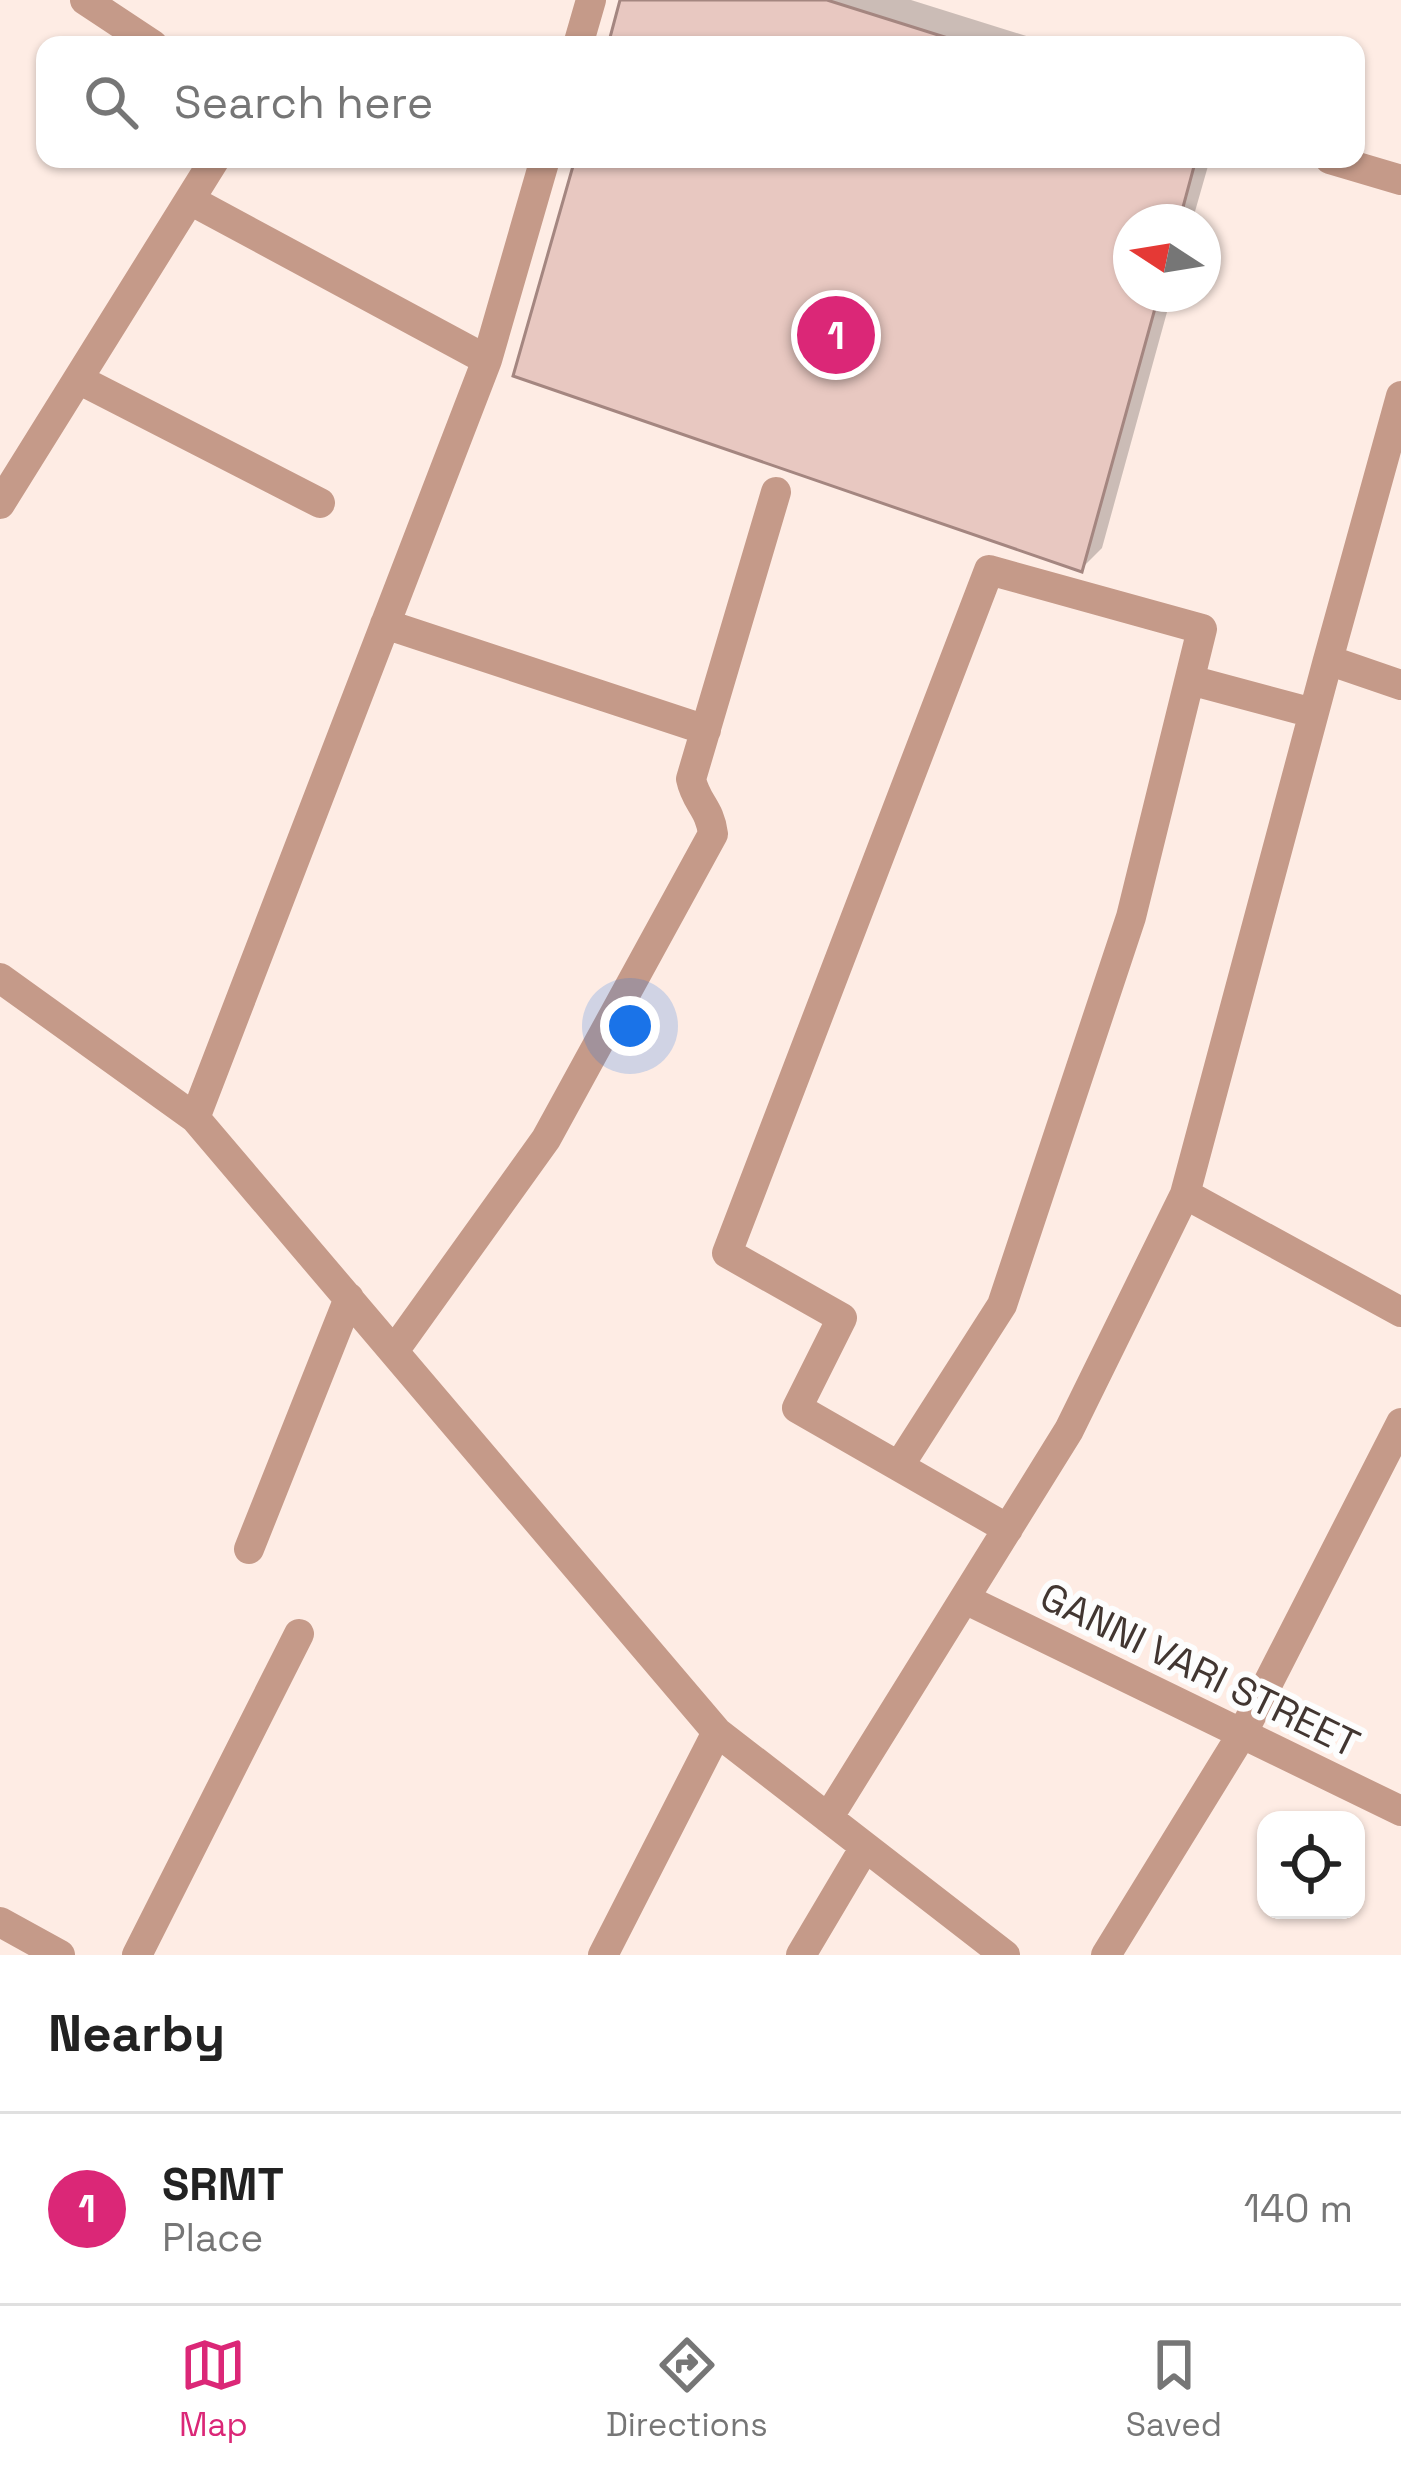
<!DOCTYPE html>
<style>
:root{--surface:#fff;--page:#f6f6f6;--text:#222;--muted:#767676;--line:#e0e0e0;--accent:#db2777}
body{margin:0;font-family:"Space Grotesk",sans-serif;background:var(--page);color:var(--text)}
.controls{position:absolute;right:36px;bottom:36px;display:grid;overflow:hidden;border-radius:24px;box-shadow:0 3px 9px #0004}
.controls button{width:108px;height:108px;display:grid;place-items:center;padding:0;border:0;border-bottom:3px solid var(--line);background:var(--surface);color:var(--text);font:60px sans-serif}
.compass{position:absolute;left:1113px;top:204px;width:108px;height:108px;border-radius:50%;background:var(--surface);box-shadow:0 3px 9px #0004;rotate:282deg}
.you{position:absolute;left:630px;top:1026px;width:42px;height:42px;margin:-30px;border:9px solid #fff;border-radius:50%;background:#1a73e8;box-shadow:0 0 0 18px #1a73e833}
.badge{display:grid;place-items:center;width:78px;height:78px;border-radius:50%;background:var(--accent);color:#fff;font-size:39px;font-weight:700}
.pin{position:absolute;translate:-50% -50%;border:6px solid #fff;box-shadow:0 3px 12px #0006}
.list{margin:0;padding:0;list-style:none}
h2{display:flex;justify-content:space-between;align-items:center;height:156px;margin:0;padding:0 48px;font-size:51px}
h2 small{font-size:39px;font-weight:400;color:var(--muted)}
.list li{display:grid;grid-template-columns:78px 1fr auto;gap:36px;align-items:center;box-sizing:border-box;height:192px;padding:0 48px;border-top:3px solid var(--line)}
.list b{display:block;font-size:45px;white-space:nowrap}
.list p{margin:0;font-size:39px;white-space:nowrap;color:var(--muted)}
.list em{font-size:39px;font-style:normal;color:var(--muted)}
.icon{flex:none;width:66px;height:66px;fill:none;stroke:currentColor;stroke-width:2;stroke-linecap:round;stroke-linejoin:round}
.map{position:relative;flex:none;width:1401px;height:1955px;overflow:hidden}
.search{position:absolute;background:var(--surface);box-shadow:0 3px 9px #0004;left:36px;right:36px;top:36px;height:132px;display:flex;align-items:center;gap:30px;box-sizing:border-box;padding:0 42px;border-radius:24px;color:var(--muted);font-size:45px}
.sheet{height:348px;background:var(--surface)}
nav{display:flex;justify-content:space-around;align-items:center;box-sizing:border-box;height:168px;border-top:3px solid var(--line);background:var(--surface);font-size:33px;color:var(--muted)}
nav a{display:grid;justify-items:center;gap:6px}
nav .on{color:var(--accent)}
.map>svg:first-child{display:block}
.shadow{fill:#0003}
.building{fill:#e8c8c1;stroke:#a48680;stroke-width:3}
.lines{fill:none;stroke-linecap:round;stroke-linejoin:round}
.street{stroke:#c59a89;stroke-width:30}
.labels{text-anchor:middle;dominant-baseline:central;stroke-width:12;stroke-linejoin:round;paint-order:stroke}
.street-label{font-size:39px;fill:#423631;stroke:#fdfdfd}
</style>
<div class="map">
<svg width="1401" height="1955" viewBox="0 0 1401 1955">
<rect width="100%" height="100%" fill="#feece4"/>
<!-- shadow -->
<path class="shadow" d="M624,0H911L1055,45H611Z
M578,159H1210L1192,222H1131V294H1172L1102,548L1082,568Z"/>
<!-- building -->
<path class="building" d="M620,0H827L970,45H608Z
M575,159H1196L1179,222H1131V294H1159L1082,572L513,376Z"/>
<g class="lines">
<!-- street -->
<path class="street" d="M85,0L153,45
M578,45L591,0
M545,159L487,360L195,1118L717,1732L1005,1955
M1330,159L1401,180
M190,200L487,360
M78,379L320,503
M0,504L215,159
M385,624L706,730
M1328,660L1401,396
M1190,680L1313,713
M0,978L195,1118
M1185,1194L1401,1312
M394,1351L546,1139L713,834C710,808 696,803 691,779L776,492
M899,1466L1002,1305L1131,917L1202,629L989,570L727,1253L842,1318L797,1408L1008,1529
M249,1549L349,1298
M965,1599L1401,1811
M828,1818L1069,1430L1185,1194L1328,660L1401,685
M0,1922L60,1955
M137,1955L299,1634
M603,1955L717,1732
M801,1955L865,1847
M1106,1955L1242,1734L1401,1423"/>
</g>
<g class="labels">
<!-- street labels -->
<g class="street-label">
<text transform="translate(1200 1670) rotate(26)">GANNI VARI STREET</text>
</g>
</g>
</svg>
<div class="controls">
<button><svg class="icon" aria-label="locate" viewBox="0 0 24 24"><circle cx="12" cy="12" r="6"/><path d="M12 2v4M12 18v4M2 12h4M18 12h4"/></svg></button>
</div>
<svg class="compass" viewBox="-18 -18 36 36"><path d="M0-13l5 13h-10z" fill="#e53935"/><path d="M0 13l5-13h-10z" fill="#767676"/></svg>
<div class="you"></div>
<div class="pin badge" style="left:836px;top:335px">1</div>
<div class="search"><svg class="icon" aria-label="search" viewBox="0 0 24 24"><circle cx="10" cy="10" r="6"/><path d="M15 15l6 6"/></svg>Search here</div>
</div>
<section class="sheet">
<h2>Nearby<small></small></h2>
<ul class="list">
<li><span class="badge">1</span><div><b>SRMT</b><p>Place</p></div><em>140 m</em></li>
</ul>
</section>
<nav>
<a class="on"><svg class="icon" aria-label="map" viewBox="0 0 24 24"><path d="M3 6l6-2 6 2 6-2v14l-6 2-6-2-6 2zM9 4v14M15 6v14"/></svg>Map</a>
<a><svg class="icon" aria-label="directions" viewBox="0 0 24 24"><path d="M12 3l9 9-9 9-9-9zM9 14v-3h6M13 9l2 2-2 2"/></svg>Directions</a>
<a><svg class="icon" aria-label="saved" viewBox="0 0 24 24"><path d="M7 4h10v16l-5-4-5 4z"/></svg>Saved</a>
</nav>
